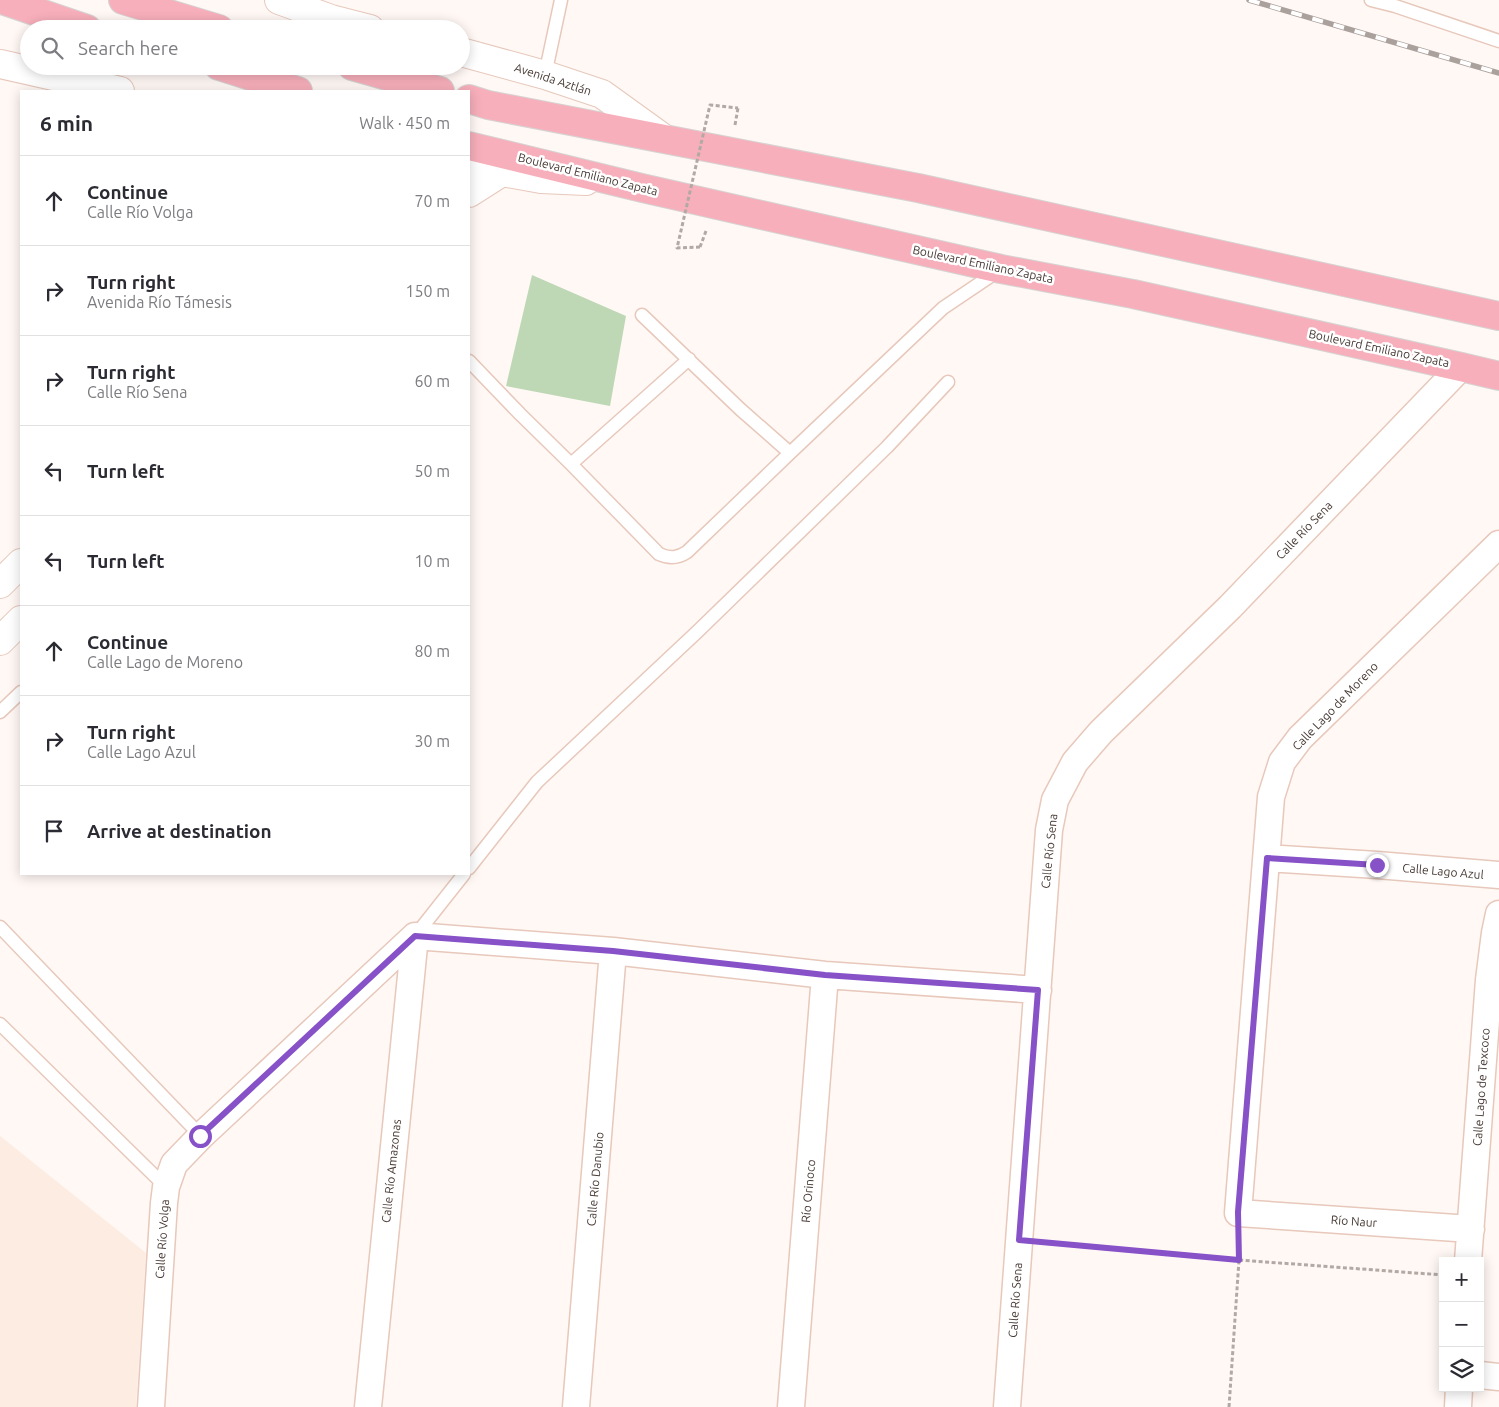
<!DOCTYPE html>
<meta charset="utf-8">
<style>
:root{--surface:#fff;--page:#f7f7f7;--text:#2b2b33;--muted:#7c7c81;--line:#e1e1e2}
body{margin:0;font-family:Ubuntu,sans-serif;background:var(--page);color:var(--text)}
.controls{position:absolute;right:15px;bottom:15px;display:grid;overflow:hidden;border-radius:0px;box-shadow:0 2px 12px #0003}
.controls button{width:45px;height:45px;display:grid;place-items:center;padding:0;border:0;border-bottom:1px solid var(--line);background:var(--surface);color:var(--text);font:25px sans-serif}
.stop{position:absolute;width:15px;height:15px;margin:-11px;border:4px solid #8751c8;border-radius:50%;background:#fff}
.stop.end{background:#8751c8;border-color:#fff;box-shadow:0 1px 5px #0008}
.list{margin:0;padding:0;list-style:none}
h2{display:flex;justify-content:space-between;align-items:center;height:65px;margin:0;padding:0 20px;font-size:21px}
h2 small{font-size:16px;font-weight:400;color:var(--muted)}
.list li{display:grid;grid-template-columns:32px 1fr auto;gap:15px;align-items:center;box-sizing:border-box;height:90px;padding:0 20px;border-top:1px solid var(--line)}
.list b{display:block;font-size:19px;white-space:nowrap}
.list p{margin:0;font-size:16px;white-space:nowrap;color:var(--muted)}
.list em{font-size:16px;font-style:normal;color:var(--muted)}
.icon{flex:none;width:28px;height:28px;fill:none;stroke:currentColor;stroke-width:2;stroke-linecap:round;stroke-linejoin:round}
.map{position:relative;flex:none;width:1499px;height:1407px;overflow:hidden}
.search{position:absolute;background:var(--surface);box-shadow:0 2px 12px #0003;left:20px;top:20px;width:450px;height:55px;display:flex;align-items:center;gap:12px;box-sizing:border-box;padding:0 18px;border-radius:28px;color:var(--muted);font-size:19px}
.panel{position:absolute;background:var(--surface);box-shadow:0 2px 12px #0003;left:20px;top:90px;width:450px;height:785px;border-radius:0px}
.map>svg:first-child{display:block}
.education{fill:#fdece1}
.green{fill:#bed8b6}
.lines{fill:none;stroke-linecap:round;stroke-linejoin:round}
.lane-casing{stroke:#e7c8bb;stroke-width:15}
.street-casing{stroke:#e7c8bb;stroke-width:29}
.secondary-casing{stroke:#e7c8bb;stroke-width:30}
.primary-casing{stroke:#d6d3d2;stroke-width:30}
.path{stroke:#b2a9a5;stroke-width:3;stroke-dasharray:4 2.5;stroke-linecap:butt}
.lane{stroke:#fff;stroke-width:12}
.street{stroke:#fff;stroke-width:26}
.secondary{stroke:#fff;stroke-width:28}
.primary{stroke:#f7afbb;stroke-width:28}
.rail-casing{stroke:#aaa09c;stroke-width:5.5}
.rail{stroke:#fff;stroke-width:4;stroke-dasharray:11;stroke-linecap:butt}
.path-bridge{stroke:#b2a9a5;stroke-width:3;stroke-dasharray:4 2.5;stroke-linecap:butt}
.route{stroke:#8751c8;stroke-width:6}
.labels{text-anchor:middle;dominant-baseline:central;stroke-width:5;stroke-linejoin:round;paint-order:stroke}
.street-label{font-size:12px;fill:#463934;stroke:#fff}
</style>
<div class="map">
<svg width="1499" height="1407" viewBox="0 0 1499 1407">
<rect width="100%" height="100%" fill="#fff8f5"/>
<!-- education -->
<path class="education" d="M0,1136L146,1253L136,1407H0Z"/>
<!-- green -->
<path class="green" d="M532,275L626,316L610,406L506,386Z"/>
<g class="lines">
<defs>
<path id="lane" d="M1371,0L1395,6L1499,41
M545,75L561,0
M642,315L740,409L790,453L943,308L998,271
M469,361L520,414L571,464L659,554C670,559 678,558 687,552L790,453
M571,464L689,359
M0,712L21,692
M469,868L537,782L697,632L887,447L948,382
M0,927L201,1136
M415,936L464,874
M0,1024L166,1187"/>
<path id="street" d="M1267,858L1377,865L1499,875
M415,936L613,951L825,975L1038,990
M1471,1229L1238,1213L1271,797L1282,762L1300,738L1499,544
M1468,1261L1489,980L1495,933L1499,914
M1480,1375L1499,1377
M151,1407L164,1203L166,1187L174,1164L201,1136L415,936
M368,1407L415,936
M576,1407L613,951
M791,1407L825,975
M1007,1407L1049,830L1055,800L1075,762L1101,732L1230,607L1461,367
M1458,1407L1459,1388"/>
<path id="secondary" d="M279,0L331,19L370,29
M461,52L545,75L602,94L663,138
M0,64L120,91
M469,166L541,179L586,181
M469,193L502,172
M0,584L21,563
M0,641L21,620"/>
<path id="primary" d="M2,0L87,29
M123,0L219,29
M219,66L298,91
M352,66L440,91
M469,99L488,105L918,188L1499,316
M469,146L642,188L1001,269L1133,294L1461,367L1499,376"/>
</defs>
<!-- lane casing -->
<use href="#lane" class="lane-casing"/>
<!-- street casing -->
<use href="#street" class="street-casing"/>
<!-- secondary casing -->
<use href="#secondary" class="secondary-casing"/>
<!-- primary casing -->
<use href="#primary" class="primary-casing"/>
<!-- path -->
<path class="path" d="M735,125L738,108
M700,247L706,231
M1045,1242L1239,1260L1443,1275
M1229,1407L1239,1260L1238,1241"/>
<!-- lane -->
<use href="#lane" class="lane"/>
<!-- street -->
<use href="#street" class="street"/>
<!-- secondary -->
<use href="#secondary" class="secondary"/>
<!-- primary -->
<use href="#primary" class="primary"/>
<defs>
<path id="rail" d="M1249,0L1499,73"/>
</defs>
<!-- rail casing -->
<use href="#rail" class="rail-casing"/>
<!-- rail -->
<use href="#rail" class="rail"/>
<!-- path-bridge -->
<path class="path-bridge" d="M700,247L677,248L710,105L738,108"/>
</g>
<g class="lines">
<!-- route -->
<path class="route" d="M200,1136L415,936L613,951L825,975L1038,990L1019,1240L1239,1260L1238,1212L1267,858L1377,865"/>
</g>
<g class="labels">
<!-- street labels -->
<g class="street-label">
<text transform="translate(553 79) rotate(18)">Avenida Aztlán</text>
<text transform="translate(588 174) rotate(14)">Boulevard Emiliano Zapata</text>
<text transform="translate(983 264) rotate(12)">Boulevard Emiliano Zapata</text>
<text transform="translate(1379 348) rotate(12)">Boulevard Emiliano Zapata</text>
<text transform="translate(1304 530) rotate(-46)">Calle Río Sena</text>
<text transform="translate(1335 706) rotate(-46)">Calle Lago de Moreno</text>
<text transform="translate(1049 851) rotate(-84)">Calle Río Sena</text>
<text transform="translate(1443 871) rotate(5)">Calle Lago Azul</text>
<text transform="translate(1481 1087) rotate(-86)">Calle Lago de Texcoco</text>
<text transform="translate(391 1171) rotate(-84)">Calle Río Amazonas</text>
<text transform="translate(595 1179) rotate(-85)">Calle Río Danubio</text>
<text transform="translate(808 1191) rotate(-85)">Río Orinoco</text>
<text transform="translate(1354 1221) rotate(4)">Río Naur</text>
<text transform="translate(162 1239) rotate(-86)">Calle Río Volga</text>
<text transform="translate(1015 1300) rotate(-86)">Calle Río Sena</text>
</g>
</g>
</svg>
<div class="controls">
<button>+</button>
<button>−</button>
<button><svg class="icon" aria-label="layers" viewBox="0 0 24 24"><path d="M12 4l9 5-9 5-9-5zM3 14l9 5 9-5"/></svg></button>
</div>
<div class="stop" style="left:200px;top:1136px"></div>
<div class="stop end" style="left:1377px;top:865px"></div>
<div class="search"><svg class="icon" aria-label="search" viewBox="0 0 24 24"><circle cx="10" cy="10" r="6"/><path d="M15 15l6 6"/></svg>Search here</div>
<section class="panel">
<h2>6 min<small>Walk · 450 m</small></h2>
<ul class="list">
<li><svg class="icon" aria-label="ahead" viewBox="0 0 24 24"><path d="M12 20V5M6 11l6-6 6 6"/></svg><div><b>Continue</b><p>Calle Río Volga</p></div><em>70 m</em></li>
<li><svg class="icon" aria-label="right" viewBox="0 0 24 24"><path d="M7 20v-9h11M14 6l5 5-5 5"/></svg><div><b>Turn right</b><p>Avenida Río Támesis</p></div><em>150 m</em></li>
<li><svg class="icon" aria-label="right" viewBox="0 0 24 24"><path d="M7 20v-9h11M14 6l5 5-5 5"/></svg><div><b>Turn right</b><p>Calle Río Sena</p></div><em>60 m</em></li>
<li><svg class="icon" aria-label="left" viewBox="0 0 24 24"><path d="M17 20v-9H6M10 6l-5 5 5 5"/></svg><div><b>Turn left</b></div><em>50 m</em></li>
<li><svg class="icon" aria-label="left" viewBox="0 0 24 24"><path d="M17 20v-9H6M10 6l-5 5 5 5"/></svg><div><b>Turn left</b></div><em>10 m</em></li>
<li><svg class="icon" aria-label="ahead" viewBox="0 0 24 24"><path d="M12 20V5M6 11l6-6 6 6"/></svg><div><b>Continue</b><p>Calle Lago de Moreno</p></div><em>80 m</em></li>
<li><svg class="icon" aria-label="right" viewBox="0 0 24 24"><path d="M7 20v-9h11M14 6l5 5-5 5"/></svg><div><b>Turn right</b><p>Calle Lago Azul</p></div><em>30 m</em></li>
<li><svg class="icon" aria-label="arrive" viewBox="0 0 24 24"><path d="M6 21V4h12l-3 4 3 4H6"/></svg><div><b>Arrive at destination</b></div></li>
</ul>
</section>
</div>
